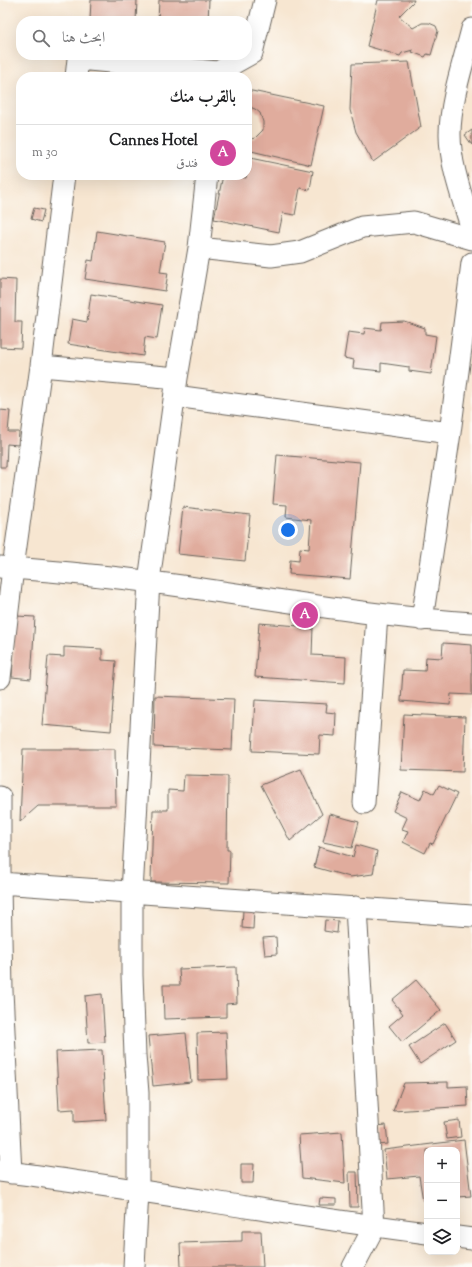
<!DOCTYPE html>
<html lang="ar">
<meta charset="utf-8">
<style>
:root{--surface:#fff;--page:#f2f2f2;--text:#202124;--muted:#757577;--line:#e0e0e0;--accent:#b5179e}
body{margin:0;font-family:"Sorts Mill Goudy",Amiri,serif;background:var(--page);color:var(--text);direction:rtl}
.controls{position:absolute;right:12px;bottom:12px;display:grid;overflow:hidden;border-radius:8px;box-shadow:0 4px 16px #0002}
.controls button{width:36px;height:36px;display:grid;place-items:center;padding:0;border:0;border-bottom:1px solid var(--line);background:var(--surface);color:var(--text);font:20px sans-serif}
.you{position:absolute;left:288px;top:530px;width:14px;height:14px;margin:-10px;border:3px solid #fff;border-radius:50%;background:#1a73e8;box-shadow:0 0 0 6px #1a73e833}
.badge{display:grid;place-items:center;width:26px;height:26px;border-radius:50%;background:var(--accent);color:#fff;font-size:13px;font-weight:700}
.pin{position:absolute;translate:-50% -50%;border:2px solid #fff;box-shadow:0 1px 4px #0006}
.list{margin:0;padding:0;list-style:none}
h2{display:flex;justify-content:space-between;align-items:center;height:52px;margin:0;padding:0 16px;font-size:17px}
h2 small{font-size:13px;font-weight:400;color:var(--muted)}
.list li{display:grid;grid-template-columns:26px 1fr auto;gap:12px;align-items:center;box-sizing:border-box;height:56px;padding:0 16px;border-top:1px solid var(--line)}
.list b{display:block;font-size:15px;white-space:nowrap}
.list p{margin:0;font-size:13px;white-space:nowrap;color:var(--muted)}
.list em{font-size:13px;font-style:normal;color:var(--muted)}
.icon{flex:none;width:22px;height:22px;fill:none;stroke:currentColor;stroke-width:2;stroke-linecap:round;stroke-linejoin:round}
.map{position:relative;flex:none;width:472px;height:1267px;overflow:hidden;direction:ltr}
.search{position:absolute;background:var(--surface);box-shadow:0 4px 16px #0002;left:16px;top:16px;width:236px;height:44px;display:flex;align-items:center;gap:10px;box-sizing:border-box;padding:0 14px;border-radius:16px;color:var(--muted);font-size:15px}
.panel{position:absolute;background:var(--surface);box-shadow:0 4px 16px #0002;left:16px;top:72px;width:236px;height:108px;border-radius:16px;direction:rtl}
.map>svg:first-child{display:block}
.building{fill:#e0ac9d}
.lines{fill:none;stroke-linecap:round;stroke-linejoin:round}
.minor-casing{stroke:#69635b;stroke-width:23}
.minor{stroke:#fff;stroke-width:21}
</style>
<div class="map">
<svg width="472" height="1267" viewBox="0 0 472 1267">
<rect width="100%" height="100%" fill="#fdfcf7"/>
<filter id="ink" filterUnits="userSpaceOnUse"><feTurbulence type="fractalNoise" baseFrequency=".025" numOctaves="2"/><feDisplacementMap in="SourceGraphic" scale="8" xChannelSelector="R" yChannelSelector="G"/><feConvolveMatrix kernelMatrix="1 2 1 2 8 2 1 2 1" color-interpolation-filters="sRGB"/></filter>
<filter id="wash" filterUnits="userSpaceOnUse"><feTurbulence type="fractalNoise" baseFrequency=".012" numOctaves="4" result="noise"/><feDisplacementMap in="SourceGraphic" scale="16" xChannelSelector="R" yChannelSelector="G"/><feGaussianBlur stdDeviation="0.9" result="paint"/><feColorMatrix in="noise" values="0 0 0 0 0 0 0 0 0 0 0 0 0 0 0 0 0 1.4 0 .05"/><feComposite in="paint" operator="in"/></filter>
<g filter="url(#wash)">
<rect width="100%" height="100%" fill="#f7e6d1"/>
<g id="blocks">
<!-- building -->
<path class="building" d="M91,0H137L136,21L90,20Z
M159,0H209L208,21H158Z
M378,0H414L413,2L399,16L413,28L422,23H429L436,26L438,31L431,55L427,54L425,57L412,52L413,50L402,53L400,56L367,46Z
M409,62L421,127L373,162L356,132L350,110L352,64Z
M247,90L324,106L311,165L247,150V140L255,138L263,130V122L260,113L255,109L247,106Z
M472,130V145L465,135Z
M250,158L313,171L310,190L300,188L295,215L283,213L279,232L214,219L223,175L246,178Z
M34,208L44,210L41,222L31,219Z
M97,231L165,242L160,272L168,273L165,291L85,279L88,260L93,261Z
M0,279L16,280L15,322H22L21,348L0,347Z
M91,294L162,305L157,339L145,337L143,356L68,344L72,319L87,322Z
M404,321L425,328V334L436,336L431,374L409,371V367L381,363V371L353,368L354,360L344,358L348,332L364,334L365,328L381,330L382,322Z
M0,410L10,411L8,432H19L18,445L7,444L6,467H0Z
M277,455L360,462L350,579L289,574L290,560L299,561L300,548L309,549L311,520L286,517L287,505L273,504Z
M183,507L250,515L245,561L178,554Z
M16,616L35,617L31,679L12,677Z
M259,623L313,627L312,655L346,657L345,683L255,677Z
M443,643L472,645V695L451,694L450,705L401,701L403,670L425,671L426,657L442,658Z
M64,647L102,649V660L116,661L111,731L42,725L48,656L64,657Z
M155,696L234,699L232,750L154,747Z
M255,700L327,704L326,712L336,713L335,736L320,735L319,754L252,751Z
M404,714L465,717L463,772L401,770Z
M23,749H115L116,806H38L20,822Z
M301,769L322,814L290,841L261,785Z
M184,775L228,776L227,850H230L229,883L151,882L153,810H168V790L183,791Z
M439,785L457,794L433,844L430,843L425,853L403,842L408,831L402,829L407,818L393,811L402,792L420,800L425,789L434,794Z
M330,814L359,822L352,848L323,842Z
M356,845L377,851L373,874L350,877L314,867L319,847L353,857Z
M243,909H254L253,929L242,928Z
M325,920L338,921L337,933L324,931Z
M276,937L277,954L265,955L263,938Z
M236,967L237,1003L226,1004V1017L164,1019L163,985H180L179,969Z
M416,980L441,1010L402,1042L389,1026L403,1014L392,1000Z
M102,994L105,1042L88,1043L85,996Z
M445,1023L456,1040L420,1064L409,1047Z
M226,1032L228,1079L198,1080L197,1033Z
M186,1033L191,1082L153,1086L148,1036Z
M102,1050L106,1120L74,1122V1109L59,1110L56,1052Z
M448,1082V1087L467,1086L468,1106L393,1111L404,1083Z
M459,1120L461,1137L447,1139L444,1122Z
M386,1125L388,1144L378,1145L377,1126Z
M342,1132L345,1183L302,1178L299,1135Z
M464,1140L471,1196L457,1197V1150H427V1201H423L419,1176L387,1179L384,1150Z
M241,1164H254L253,1183H241Z
M349,1172H357L358,1207H350Z
M320,1198L336,1199V1205H319Z
M242,1231H261L263,1267H181L180,1243L242,1241Z"/>
</g>
</g>
<g filter="url(#ink)">
<use href="#blocks" fill-opacity="0" stroke="#69635b" stroke-width="1"/>
<g class="lines">
<defs>
<path id="minor" d="M472,29C464,61 450,101 450,134C450,166 463,199 472,230
M76,77L78,59L218,72
M218,77V72L252,53L265,0
M199,248L271,256L300,252L362,227L414,222L472,239
M41,366L177,378
M175,396L450,433
M0,567C50,571 101,575 151,582C258,596 364,616 472,623
M422,620L450,433L472,263
M0,678L13,568L41,366L64,175
M0,797V879
M364,803L377,615
M0,883L472,916
M0,884L2,991L11,1173
M0,1171C143,1189 284,1215 427,1233
M457,1237L472,1239
M134,1267L138,1191V1093L135,1055L132,975V893L149,581L177,378L199,248L207,175
M353,1267L374,1227L356,907"/>
</defs>
<!-- minor casing -->
<use href="#minor" class="minor-casing"/>
<!-- minor -->
<use href="#minor" class="minor"/>
</g>
</g>
</svg>
<div class="controls">
<button>+</button>
<button>−</button>
<button><svg class="icon" aria-label="layers" viewBox="0 0 24 24"><path d="M12 4l9 5-9 5-9-5zM3 14l9 5 9-5"/></svg></button>
</div>
<div class="you"></div>
<div class="pin badge" style="left:305px;top:615px;background:#d1479c">A</div>
<div class="search"><svg class="icon" aria-label="search" viewBox="0 0 24 24"><circle cx="10" cy="10" r="6"/><path d="M15 15l6 6"/></svg>ابحث هنا</div>
<section class="panel">
<h2>بالقرب منك<small></small></h2>
<ul class="list">
<li><span class="badge" style="background:#d1479c">A</span><div><b>Cannes Hotel</b><p>فندق</p></div><em>30 m</em></li>
</ul>
</section>
</div>
